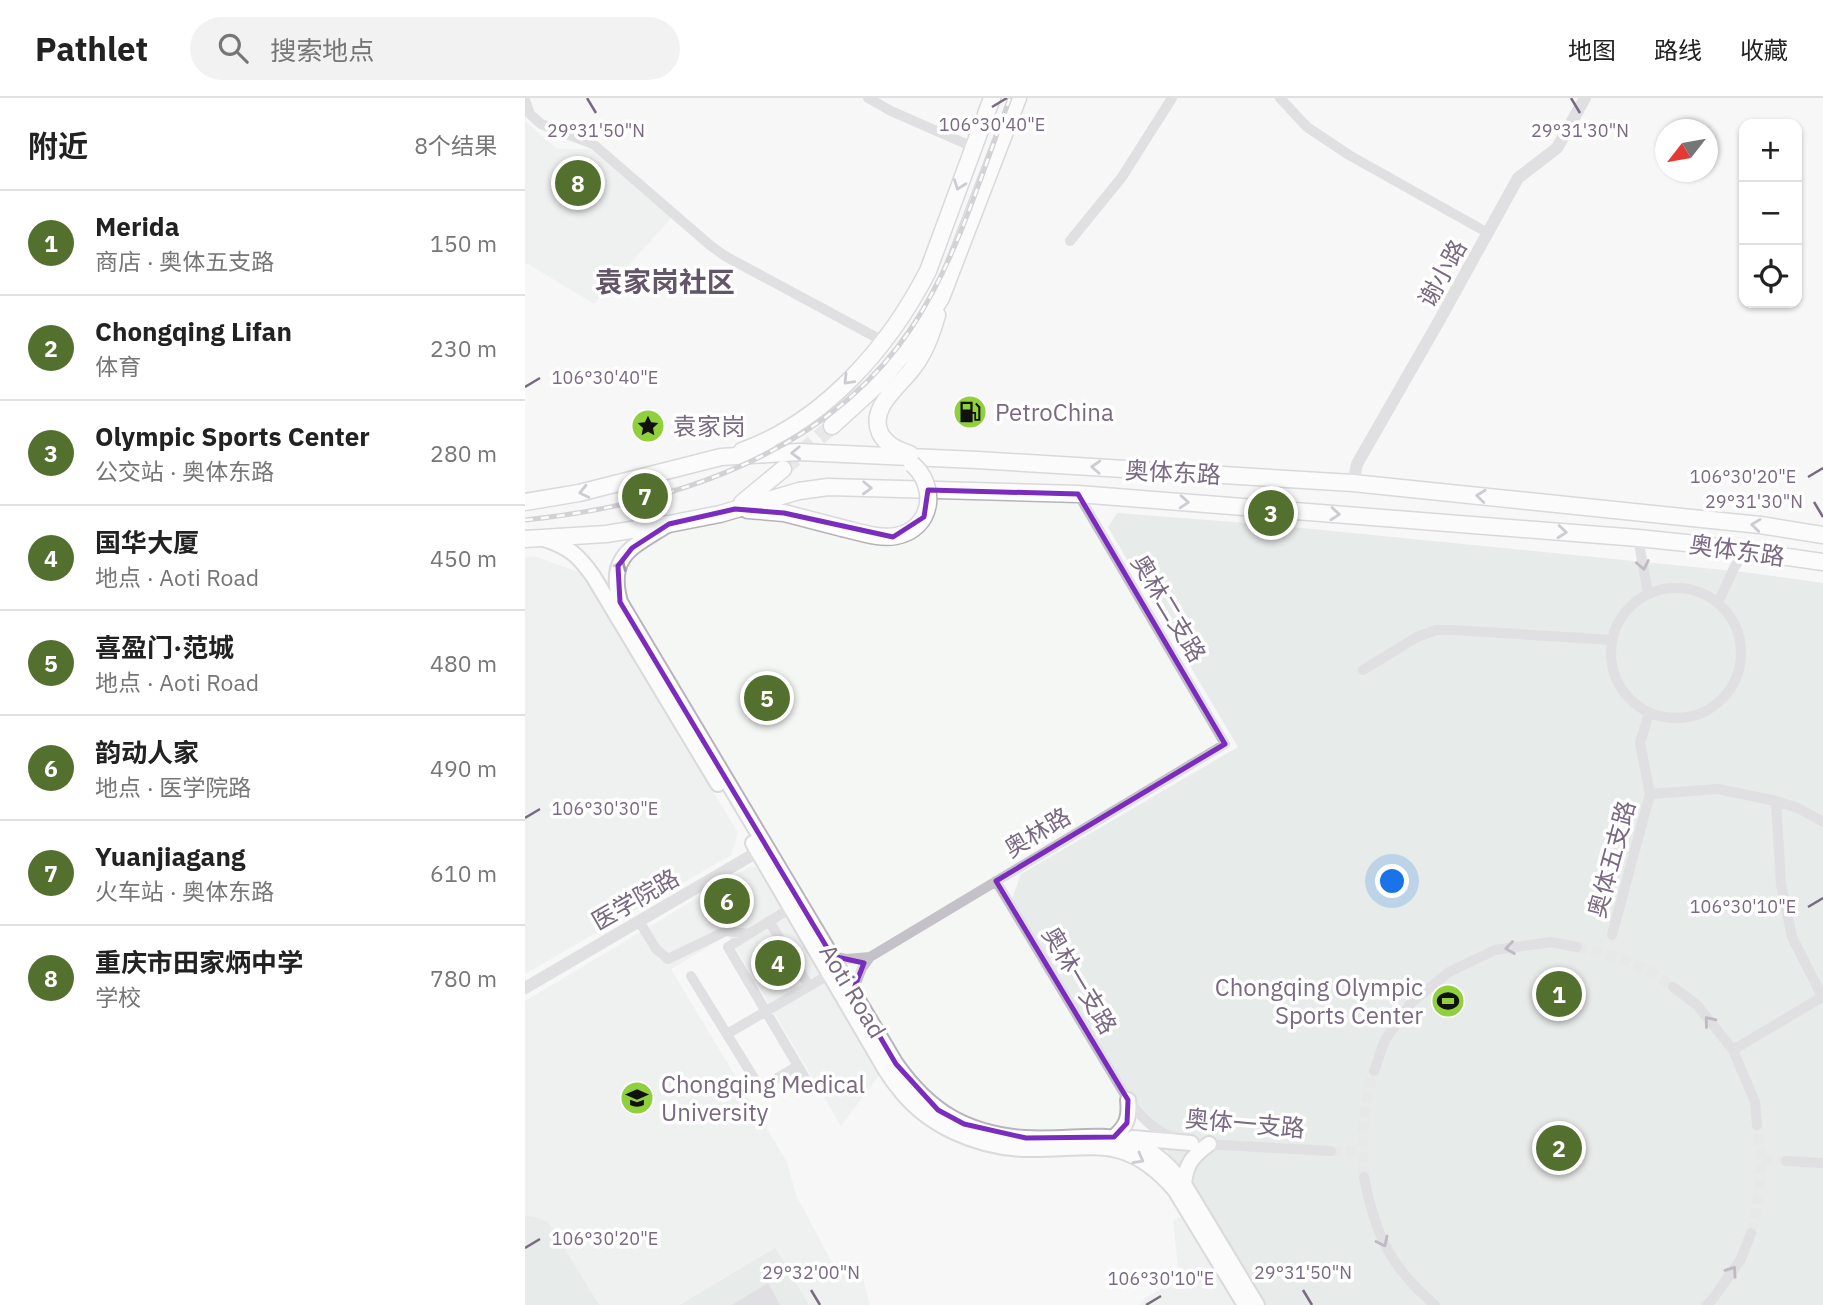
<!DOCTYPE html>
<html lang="zh">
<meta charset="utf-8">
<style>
:root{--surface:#fff;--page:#f2f2f2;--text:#222;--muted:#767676;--line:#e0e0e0;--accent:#54702e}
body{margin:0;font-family:"IBM Plex Sans","Noto Sans SC",sans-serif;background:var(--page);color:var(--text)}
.controls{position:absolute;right:21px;top:21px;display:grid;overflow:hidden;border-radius:14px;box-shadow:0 2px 5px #0004}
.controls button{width:63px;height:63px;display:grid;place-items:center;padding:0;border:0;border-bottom:2px solid var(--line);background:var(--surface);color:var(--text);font:35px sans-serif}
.compass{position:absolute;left:1130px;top:21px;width:63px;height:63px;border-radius:50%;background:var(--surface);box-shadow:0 2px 5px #0004;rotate:239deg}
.you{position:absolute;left:868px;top:784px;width:24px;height:24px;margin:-18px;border:5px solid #fff;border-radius:50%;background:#1a73e8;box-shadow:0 0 0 10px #1a73e833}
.badge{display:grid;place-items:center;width:46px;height:46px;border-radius:50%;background:var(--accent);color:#fff;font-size:23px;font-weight:700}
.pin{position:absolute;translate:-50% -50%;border:4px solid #fff;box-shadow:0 2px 7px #0006}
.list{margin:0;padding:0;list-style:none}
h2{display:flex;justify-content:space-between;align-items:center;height:91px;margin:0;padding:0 28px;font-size:30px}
h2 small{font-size:23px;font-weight:400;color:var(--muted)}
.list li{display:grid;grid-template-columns:46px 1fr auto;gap:21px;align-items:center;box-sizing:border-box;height:105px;padding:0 28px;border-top:2px solid var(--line)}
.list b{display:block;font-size:26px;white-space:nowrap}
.list p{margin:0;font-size:23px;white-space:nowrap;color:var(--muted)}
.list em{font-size:23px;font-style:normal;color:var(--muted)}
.icon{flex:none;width:38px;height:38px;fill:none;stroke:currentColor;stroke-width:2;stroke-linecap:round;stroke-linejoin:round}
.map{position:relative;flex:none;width:1298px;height:1207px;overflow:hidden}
header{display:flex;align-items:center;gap:42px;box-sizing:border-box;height:98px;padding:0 35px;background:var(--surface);border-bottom:2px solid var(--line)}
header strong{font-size:33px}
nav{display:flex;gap:38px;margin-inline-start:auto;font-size:24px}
.search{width:490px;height:63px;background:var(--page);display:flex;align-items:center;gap:18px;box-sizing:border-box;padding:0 24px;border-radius:38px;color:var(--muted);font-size:26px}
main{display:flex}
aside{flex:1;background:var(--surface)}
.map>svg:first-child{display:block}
.built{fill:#e7e8e8}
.green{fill:#d4dbda}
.water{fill:#c6c1cd}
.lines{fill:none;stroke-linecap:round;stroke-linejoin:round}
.minor-tunnel{stroke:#d6d4d8;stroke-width:10;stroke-dasharray:10 5;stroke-linecap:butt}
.primary-tunnel{stroke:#d6d4d8;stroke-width:16;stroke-dasharray:16 8;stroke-linecap:butt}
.secondary-casing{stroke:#b9b4bc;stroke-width:18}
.primary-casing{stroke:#b7b2ba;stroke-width:19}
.minor{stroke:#c5c1c8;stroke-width:10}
.tertiary{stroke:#c5c1c8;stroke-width:12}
.secondary{stroke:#fff;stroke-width:14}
.primary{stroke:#fff;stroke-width:16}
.rail-casing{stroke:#a9a3ad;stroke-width:5}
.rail{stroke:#fff;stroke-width:2.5;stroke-dasharray:8;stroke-linecap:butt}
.primary-bridge-casing{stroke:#b7b2ba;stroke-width:19;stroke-linecap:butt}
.primary-bridge{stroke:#fff;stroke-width:16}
.oneway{stroke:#a196a8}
.oneway2{stroke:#7d6d86}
.marked{fill:none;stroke:#7b2cbf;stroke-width:5;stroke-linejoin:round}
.ticks{fill:none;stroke:#796982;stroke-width:2.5}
.labels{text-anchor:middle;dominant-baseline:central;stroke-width:7;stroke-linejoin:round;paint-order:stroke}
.street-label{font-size:24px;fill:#796982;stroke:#fff}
.poi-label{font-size:24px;fill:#796982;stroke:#fff;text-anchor:start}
.quarter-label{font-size:28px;font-weight:bold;fill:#625668;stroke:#fff}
.ticks-label{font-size:18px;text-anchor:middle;fill:#796982;stroke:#fff;stroke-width:7;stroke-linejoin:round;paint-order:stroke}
</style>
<header>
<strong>Pathlet</strong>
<div class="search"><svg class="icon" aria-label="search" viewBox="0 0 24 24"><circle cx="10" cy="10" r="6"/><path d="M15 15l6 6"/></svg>搜索地点</div>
<nav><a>地图</a><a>路线</a><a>收藏</a></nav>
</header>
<main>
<aside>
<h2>附近<small>8个结果</small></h2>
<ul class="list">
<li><span class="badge">1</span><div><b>Merida</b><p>商店 · 奥体五支路</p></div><em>150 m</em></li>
<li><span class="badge">2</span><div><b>Chongqing Lifan</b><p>体育</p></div><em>230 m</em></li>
<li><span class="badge">3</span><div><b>Olympic Sports Center</b><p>公交站 · 奥体东路</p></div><em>280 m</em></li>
<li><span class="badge">4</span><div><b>国华大厦</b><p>地点 · Aoti Road</p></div><em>450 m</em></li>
<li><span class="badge">5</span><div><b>喜盈门·范城</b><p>地点 · Aoti Road</p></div><em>480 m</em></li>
<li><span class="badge">6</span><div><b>韵动人家</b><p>地点 · 医学院路</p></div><em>490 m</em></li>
<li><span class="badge">7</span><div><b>Yuanjiagang</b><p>火车站 · 奥体东路</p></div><em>610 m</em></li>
<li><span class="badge">8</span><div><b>重庆市田家炳中学</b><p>学校</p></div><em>780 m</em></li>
</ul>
</aside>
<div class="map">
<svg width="1298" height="1207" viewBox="0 0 1298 1207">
<rect width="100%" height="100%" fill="#f5f7f5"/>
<!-- built -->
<path class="built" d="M0,23L32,51H65L146,120L69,206L3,166H0Z
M9,458L59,476L213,735L206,757L0,876V459Z
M226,768L236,771L355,976L316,1028L203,837L146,871L262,1064L271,1097L310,1170L337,1177L345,1207H0V903Z
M658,1117L712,1207H615L618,1202L654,1179L648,1123Z"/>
<!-- green -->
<path class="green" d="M592,415L747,427L1219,474L1298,485V1207H739L669,1093L610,1006L487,801L496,776L713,649L583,429Z
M0,1118L10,1119L24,1125L74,1207H0Z
M250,1150L284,1207H155Z"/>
<!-- water -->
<path class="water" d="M243,1185L255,1207H207Z"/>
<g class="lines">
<!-- minor-tunnel -->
<path class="minor-tunnel" d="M1052,849C1087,856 1120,867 1148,889
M806,1053L837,1054
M1237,1062L1261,1063
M839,1079C836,1044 838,1006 849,973
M1226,1135L1231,1119L1237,1062L1232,1027"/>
<!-- primary-tunnel -->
<path class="primary-tunnel" d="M258,371L307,328"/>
<defs>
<path id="secondary" d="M142,427C108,449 82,457 95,504L371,966C404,1013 441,1036 500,1040C570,1044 607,1019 659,1086L732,1207
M19,441C44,449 53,457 68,478L193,686
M228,745L360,971C365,979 370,986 376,993C405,1029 453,1049 498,1051C566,1053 599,1033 650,1092L720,1207
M589,1039C602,1028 605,1019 603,1002
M608,1040L666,1045
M659,1086C661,1065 668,1058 684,1046"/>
<path id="primary" d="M307,328L352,287L386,247L416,200L493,0
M217,353C300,323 364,249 403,173L467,0
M385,356C373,352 361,347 355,335C343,308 377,287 390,267C401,252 407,235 412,217
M0,404L54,395L196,359L274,354L452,362L828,385L1235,427L1298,437
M217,405L258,371
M223,412L259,415L317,430
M0,441L81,436L144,426L195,416L274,393L303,389L553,396L1113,440L1171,446L1298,464"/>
</defs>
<!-- secondary casing -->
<use href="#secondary" class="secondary-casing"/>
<!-- primary casing -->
<use href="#primary" class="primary-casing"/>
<!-- minor -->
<path class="minor" d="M343,0L366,13L448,49
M755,0L782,29L824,57L963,135
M0,2L5,16L16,26L68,46L186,148L200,158L358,243
M545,143L597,79L647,0
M1113,440L1123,495
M1086 555a65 65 0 1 1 130 0a65 65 0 1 1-130 0Z
M1193,505L1210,468L1221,453
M838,572L892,539L911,532H928L1087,542
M1125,696L1193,691L1251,703L1273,710L1298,724
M1251,703L1256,786L1267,839L1298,900
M471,783L603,1002C616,1019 630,1034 650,1040
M266,810L203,849L283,985
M114,823L131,851L143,861L201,833L224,836
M244,823L284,888
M1087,837L1125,696L1115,645L1124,615
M307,858L321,861L345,859L700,646L553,396
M166,878L235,990L273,968
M1148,889L1172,907L1208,952L1230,1004L1232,1027
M328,893L337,870L345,859
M202,936L305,876
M1208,952L1297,899
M849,973L860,942L886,905L924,874L970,852L1026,844L1052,849
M676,1046L806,1053
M1261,1063L1298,1065
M839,1079C850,1136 865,1169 910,1207
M1181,1207L1187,1202L1216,1161L1226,1135"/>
<!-- tertiary -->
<path class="tertiary" d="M828,385L832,366L840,352L914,223L993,80L1032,50L1060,0
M0,890L241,749"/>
<!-- secondary -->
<use href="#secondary" class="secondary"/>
<!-- primary -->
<use href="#primary" class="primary"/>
<defs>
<path id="rail" d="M0,422C145,407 302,357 387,229C432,161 456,77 485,0"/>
</defs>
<!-- rail casing -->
<use href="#rail" class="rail-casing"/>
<!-- rail -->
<use href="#rail" class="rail"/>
<defs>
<path id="primary-bridge" d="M317,430C334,434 354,441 371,438C408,431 413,388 387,366"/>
</defs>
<!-- primary-bridge casing -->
<use href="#primary-bridge" class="primary-bridge-casing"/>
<!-- primary-bridge -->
<use href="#primary-bridge" class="primary-bridge"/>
</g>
<!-- one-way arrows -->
<defs><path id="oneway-chevron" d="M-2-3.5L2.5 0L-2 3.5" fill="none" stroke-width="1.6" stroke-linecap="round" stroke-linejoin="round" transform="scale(1.75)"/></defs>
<g class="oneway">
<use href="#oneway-chevron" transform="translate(434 87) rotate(110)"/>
<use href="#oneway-chevron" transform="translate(323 282) rotate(134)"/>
<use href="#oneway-chevron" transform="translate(271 355) rotate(178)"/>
<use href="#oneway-chevron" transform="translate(571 369) rotate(-177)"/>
<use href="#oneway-chevron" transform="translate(342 390) rotate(2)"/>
<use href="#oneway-chevron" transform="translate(59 394) rotate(167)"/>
<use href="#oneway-chevron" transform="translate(956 398) rotate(-174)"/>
<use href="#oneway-chevron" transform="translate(659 404) rotate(4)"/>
<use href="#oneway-chevron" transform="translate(810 416) rotate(5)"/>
<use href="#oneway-chevron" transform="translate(1231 427) rotate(-173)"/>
<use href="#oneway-chevron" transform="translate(1037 434) rotate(5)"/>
<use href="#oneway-chevron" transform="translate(96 467) rotate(-67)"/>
<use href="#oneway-chevron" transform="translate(614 1061) rotate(29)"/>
</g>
<g class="oneway2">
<use href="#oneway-chevron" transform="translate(1118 467) rotate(79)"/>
<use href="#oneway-chevron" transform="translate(985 850) rotate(172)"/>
<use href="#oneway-chevron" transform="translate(1184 923) rotate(-129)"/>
<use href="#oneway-chevron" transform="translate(858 1144) rotate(64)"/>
<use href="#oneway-chevron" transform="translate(1207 1173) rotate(-55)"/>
</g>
<!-- marked area -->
<path d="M0 0H1298V1207H0ZM403,392L553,396L700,646L471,783L603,1002L602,1025L589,1039L501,1040L439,1026L413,1012L371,966L328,893L339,865L307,858L95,504L93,468L107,450L144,426L210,411L259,415L368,439L399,419Z" fill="#f5f7f5" fill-opacity=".55" fill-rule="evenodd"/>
<path class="marked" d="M403,392L553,396L700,646L471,783L603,1002L602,1025L589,1039L501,1040L439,1026L413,1012L371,966L328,893L339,865L307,858L95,504L93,468L107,450L144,426L210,411L259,415L368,439L399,419Z"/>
<!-- ticks -->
<path class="ticks" d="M62,0L71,15M1046,0L1055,15M467,9L482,0M0,289L15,280M1283,379L1298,370M1289,404L1298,419M0,720L15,711M1283,809L1298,800M0,1150L15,1141M286,1192L295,1207M778,1192L787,1207M621,1207L636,1198"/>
<!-- icons -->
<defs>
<symbol id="fuel-disc" viewBox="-11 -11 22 22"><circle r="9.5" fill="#90d03c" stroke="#fff"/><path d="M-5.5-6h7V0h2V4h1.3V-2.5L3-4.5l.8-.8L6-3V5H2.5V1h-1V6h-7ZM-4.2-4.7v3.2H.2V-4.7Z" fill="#111"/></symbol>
<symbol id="sight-disc" viewBox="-11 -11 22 22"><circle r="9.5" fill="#90d03c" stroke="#fff"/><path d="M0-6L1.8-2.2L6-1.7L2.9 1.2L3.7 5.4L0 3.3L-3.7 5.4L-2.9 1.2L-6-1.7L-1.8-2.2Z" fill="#111"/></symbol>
<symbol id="stadium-disc" viewBox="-11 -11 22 22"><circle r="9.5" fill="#90d03c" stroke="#fff"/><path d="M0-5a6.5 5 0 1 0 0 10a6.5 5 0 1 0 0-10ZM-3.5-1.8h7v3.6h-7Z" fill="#111"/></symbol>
<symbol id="university-disc" viewBox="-11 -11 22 22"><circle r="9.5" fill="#90d03c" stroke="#fff"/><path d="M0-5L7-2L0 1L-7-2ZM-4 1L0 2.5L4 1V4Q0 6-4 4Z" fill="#111"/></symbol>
</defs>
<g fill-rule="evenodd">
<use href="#fuel-disc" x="426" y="295" width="38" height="38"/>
<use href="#sight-disc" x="104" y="309" width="38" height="38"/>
<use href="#stadium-disc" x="904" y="884" width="38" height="38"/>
<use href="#university-disc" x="93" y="981" width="38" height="38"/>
</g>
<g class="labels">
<!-- street labels -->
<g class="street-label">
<text transform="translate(917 175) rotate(-61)">谢小路</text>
<text transform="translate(648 374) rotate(3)">奥体东路</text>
<text transform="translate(1212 452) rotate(8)">奥体东路</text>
<text transform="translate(644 510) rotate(59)">奥林二支路</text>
<text transform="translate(512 734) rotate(-31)">奥林路</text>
<text transform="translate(1086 761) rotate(-75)">奥体五支路</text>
<text transform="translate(110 801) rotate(-30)">医学院路</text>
<text transform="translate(555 882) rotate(59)">奥林一支路</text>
<text transform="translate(328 893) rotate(59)">Aoti Road</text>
<text transform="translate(720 1025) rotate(5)">奥体一支路</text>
</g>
<!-- poi labels -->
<g class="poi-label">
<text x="470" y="314">PetroChina</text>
<text x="148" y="328">袁家岗</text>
<text x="898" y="889" text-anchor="end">Chongqing Olympic<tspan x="898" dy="28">Sports Center</tspan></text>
<text x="136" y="986">Chongqing Medical<tspan x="136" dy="28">University</tspan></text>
</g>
<!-- quarter labels -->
<g class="quarter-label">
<text x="140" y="183">袁家岗社区</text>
</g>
</g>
<g class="ticks-label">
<text x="467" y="33">106°30'40"E</text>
<text x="71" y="39">29°31'50"N</text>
<text x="1055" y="39">29°31'30"N</text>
<text x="80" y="286">106°30'40"E</text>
<text x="1218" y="385">106°30'20"E</text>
<text x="1229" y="410">29°31'30"N</text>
<text x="80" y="717">106°30'30"E</text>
<text x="1218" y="815">106°30'10"E</text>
<text x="80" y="1147">106°30'20"E</text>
<text x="286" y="1181">29°32'00"N</text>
<text x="778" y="1181">29°31'50"N</text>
<text x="636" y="1187">106°30'10"E</text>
</g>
</svg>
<div class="controls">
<button>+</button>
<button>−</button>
<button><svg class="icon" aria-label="locate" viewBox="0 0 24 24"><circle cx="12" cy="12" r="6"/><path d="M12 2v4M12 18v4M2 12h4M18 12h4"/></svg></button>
</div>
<svg class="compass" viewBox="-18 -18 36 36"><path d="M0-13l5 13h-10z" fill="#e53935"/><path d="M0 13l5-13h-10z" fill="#767676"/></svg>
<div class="you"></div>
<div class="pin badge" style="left:1034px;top:896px">1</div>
<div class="pin badge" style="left:1034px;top:1050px">2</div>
<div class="pin badge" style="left:746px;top:415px">3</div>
<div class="pin badge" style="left:253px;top:865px">4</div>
<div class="pin badge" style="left:242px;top:600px">5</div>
<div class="pin badge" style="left:202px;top:803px">6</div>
<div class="pin badge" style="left:120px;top:398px">7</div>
<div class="pin badge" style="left:53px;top:85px">8</div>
</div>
</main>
